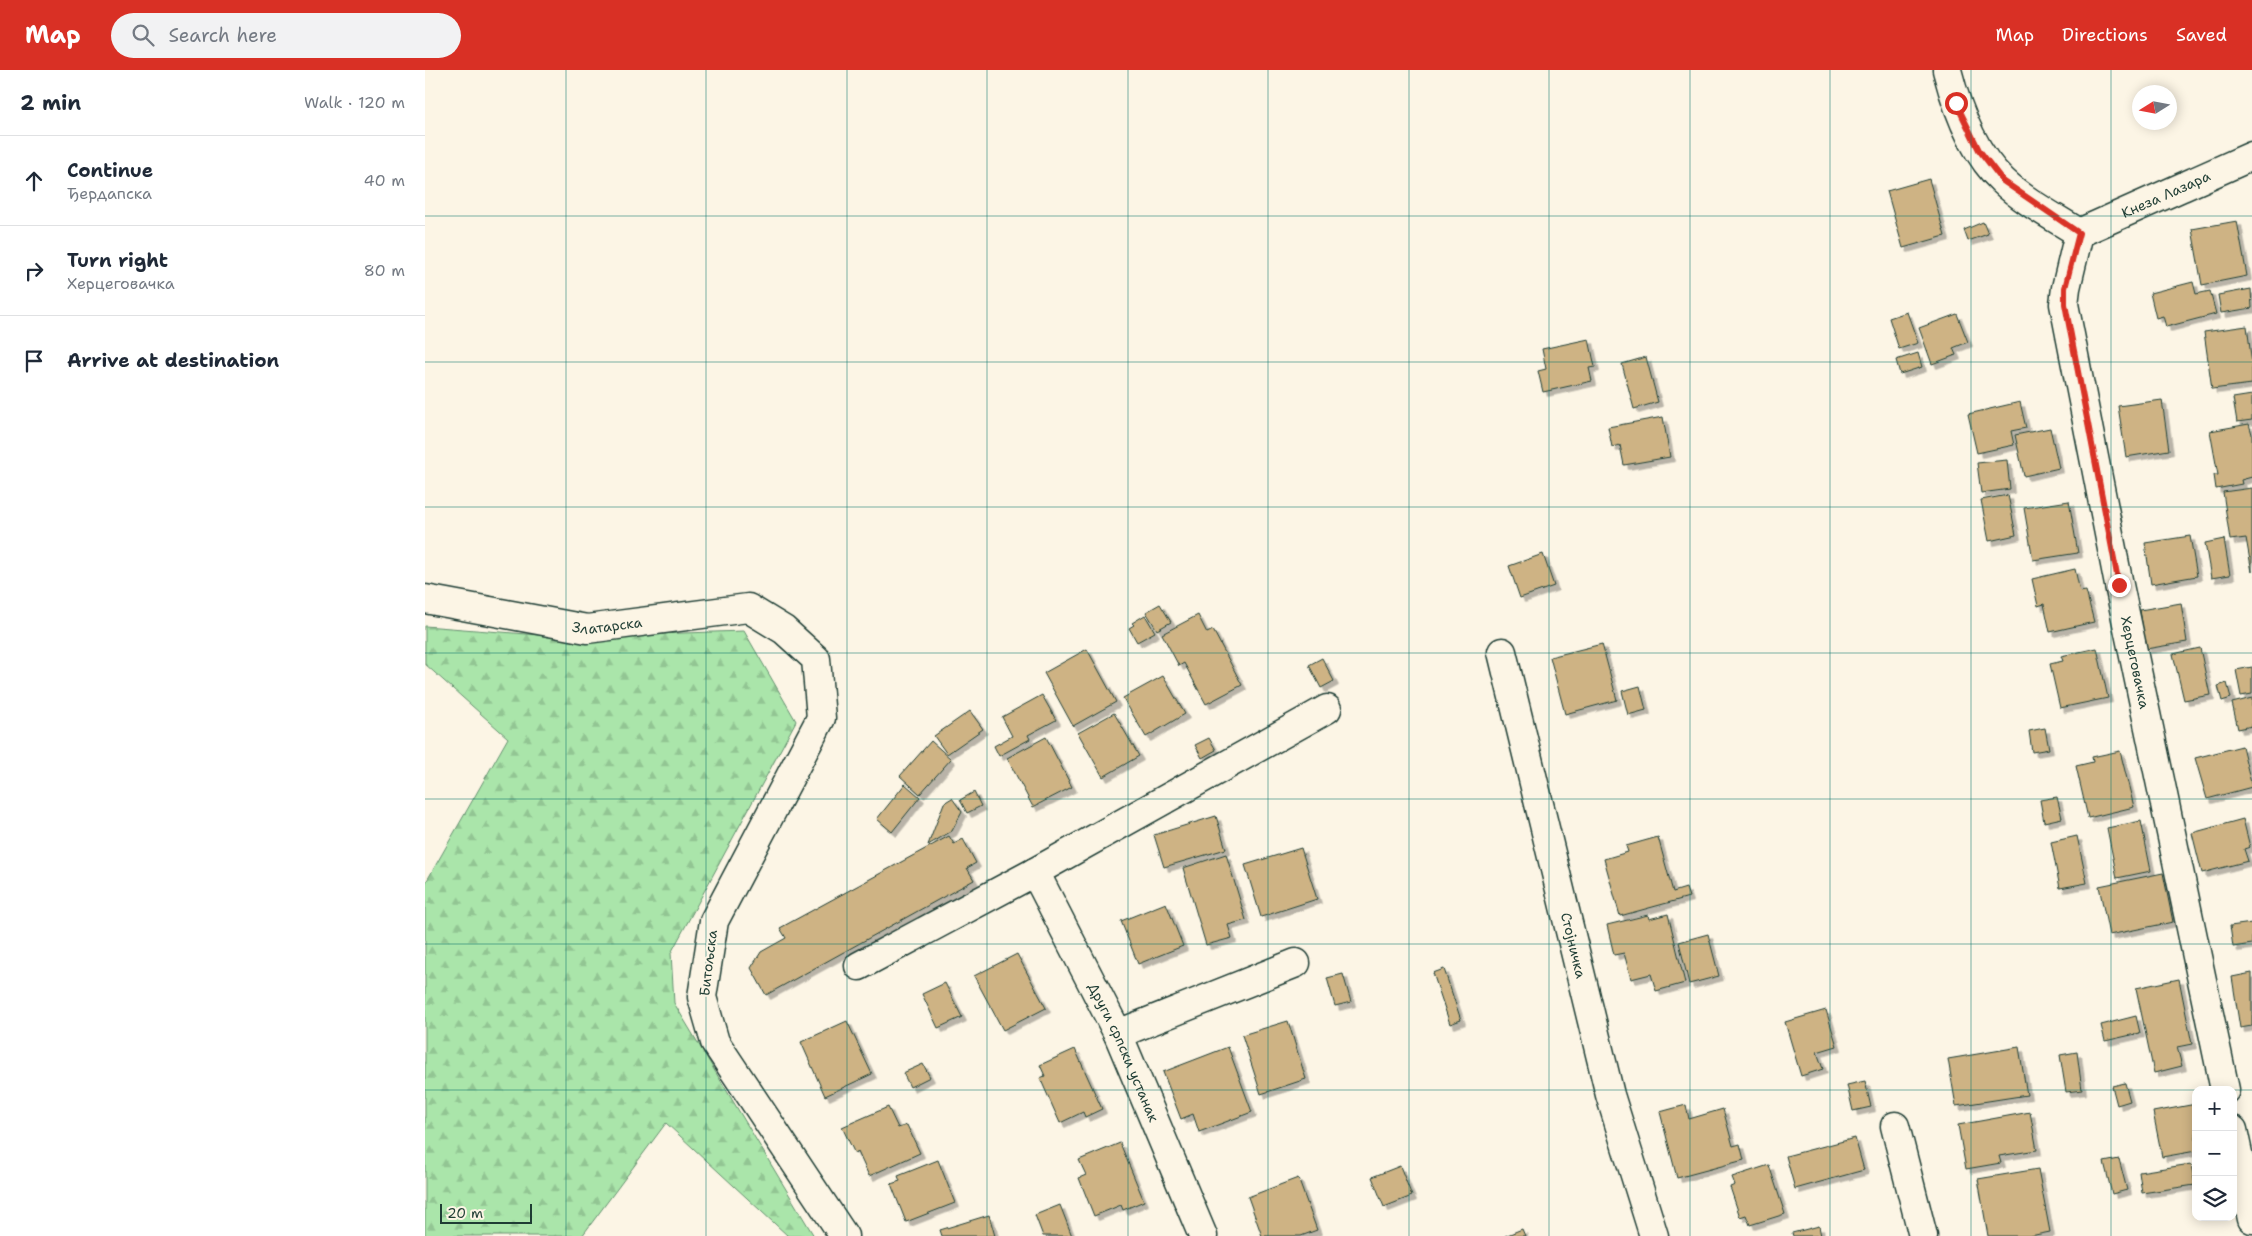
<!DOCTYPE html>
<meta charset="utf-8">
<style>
:root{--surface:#fff;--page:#f2f2f3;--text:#1f2937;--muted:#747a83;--line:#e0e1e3;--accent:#d93025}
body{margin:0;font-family:"Shantell Sans",sans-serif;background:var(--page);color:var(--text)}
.controls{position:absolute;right:15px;bottom:15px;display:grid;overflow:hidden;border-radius:10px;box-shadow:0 2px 12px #0003}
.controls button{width:45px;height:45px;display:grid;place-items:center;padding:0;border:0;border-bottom:1px solid var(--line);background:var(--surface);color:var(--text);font:25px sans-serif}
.compass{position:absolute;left:1707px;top:15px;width:45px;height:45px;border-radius:50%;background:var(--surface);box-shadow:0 2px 12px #0003;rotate:259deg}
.scale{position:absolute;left:15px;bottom:12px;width:92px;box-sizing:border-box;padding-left:5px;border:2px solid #1f3d34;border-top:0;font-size:14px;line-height:18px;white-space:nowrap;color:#1f3d34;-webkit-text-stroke:4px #fcf5e5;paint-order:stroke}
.stop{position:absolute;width:15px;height:15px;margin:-11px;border:4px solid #d93025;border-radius:50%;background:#fff}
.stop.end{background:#d93025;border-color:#fff;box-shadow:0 1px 5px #0008}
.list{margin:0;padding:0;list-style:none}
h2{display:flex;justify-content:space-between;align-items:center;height:65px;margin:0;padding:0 20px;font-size:21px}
h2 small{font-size:16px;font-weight:400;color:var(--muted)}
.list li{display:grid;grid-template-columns:32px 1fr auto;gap:15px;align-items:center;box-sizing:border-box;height:90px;padding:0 20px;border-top:1px solid var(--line)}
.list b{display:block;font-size:19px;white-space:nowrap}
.list p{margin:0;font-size:16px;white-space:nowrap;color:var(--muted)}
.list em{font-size:16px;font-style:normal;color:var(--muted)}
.icon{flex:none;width:28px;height:28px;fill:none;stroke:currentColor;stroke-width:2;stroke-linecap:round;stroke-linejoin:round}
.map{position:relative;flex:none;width:1827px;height:1166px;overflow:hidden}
header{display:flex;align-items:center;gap:30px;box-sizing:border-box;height:70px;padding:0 25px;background:var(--accent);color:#fff}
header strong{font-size:24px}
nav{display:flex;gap:28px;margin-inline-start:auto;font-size:18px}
.search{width:350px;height:45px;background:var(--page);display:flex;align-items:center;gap:12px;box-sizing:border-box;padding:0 18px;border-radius:28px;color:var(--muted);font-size:19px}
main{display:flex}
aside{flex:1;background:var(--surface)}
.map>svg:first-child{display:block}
.forest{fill:url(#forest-firs);stroke:#64916f}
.building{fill:#ceb384;stroke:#1f3d34;filter:url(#shadow)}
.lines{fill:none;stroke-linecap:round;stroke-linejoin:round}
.street-casing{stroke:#1f3d34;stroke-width:31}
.street{stroke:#fcf5e5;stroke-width:28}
.route{stroke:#d93025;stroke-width:6}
.grid{fill:none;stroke:#0f766e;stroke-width:1;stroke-opacity:0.55}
.labels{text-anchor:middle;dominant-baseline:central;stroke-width:4;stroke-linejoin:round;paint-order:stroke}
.street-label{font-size:14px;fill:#1f3d34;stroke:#fcf5e5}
</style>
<header>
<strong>Map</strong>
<div class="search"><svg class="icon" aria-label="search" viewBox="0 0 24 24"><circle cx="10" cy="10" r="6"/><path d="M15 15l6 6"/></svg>Search here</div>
<nav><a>Map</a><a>Directions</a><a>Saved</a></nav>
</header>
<main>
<aside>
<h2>2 min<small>Walk · 120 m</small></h2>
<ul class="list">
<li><svg class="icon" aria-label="ahead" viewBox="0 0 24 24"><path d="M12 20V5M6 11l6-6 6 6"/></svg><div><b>Continue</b><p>Ђердапска</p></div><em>40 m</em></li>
<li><svg class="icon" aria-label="right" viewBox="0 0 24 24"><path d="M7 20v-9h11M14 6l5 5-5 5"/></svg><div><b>Turn right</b><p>Херцеговачка</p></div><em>80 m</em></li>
<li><svg class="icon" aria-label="arrive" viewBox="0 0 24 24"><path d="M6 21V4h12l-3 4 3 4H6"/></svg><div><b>Arrive at destination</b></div></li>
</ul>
</aside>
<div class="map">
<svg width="1827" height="1166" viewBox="0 0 1827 1166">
<defs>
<pattern id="forest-firs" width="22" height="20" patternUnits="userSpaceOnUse" patternTransform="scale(1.25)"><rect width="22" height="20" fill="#aae5aa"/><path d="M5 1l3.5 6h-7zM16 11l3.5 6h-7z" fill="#92c593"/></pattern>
<filter id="shadow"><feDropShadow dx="4.5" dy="4.5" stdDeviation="0" flood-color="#0004"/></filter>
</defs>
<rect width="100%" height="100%" fill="#fcf5e5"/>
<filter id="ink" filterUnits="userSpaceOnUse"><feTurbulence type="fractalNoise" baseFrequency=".02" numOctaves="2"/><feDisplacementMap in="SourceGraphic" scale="10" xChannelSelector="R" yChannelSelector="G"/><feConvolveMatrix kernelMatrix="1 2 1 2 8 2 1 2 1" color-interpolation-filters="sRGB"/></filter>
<g filter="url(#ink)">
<!-- forest -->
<path class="forest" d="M0,556L139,567L319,561L371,651L246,883L249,933L389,1166H363L241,1053L157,1166H0V814L83,668L0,594Z"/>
<!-- building -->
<path class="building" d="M1504,109L1520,166L1478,178L1462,121Z
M1812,151L1822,206L1777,215L1767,159Z
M1558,152L1563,164L1543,171L1539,160Z
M1768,212L1771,224L1785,221L1791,244L1741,257L1738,246L1731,248L1725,223Z
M1826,219L1827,238L1796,243L1793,225Z
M1482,242L1493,273L1474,279L1464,248Z
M1532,244L1543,272L1528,278L1531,285L1507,294L1494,258Z
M1822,256L1827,294V314L1787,319L1779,262Z
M1164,269L1170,297L1164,298L1167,311L1118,322L1113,301L1121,299L1117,279Z
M1493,283L1497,297L1475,304L1471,290Z
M1221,287L1233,332L1209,339L1197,294Z
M1827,325V350L1812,352L1808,328Z
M1737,330L1744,380L1701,387L1693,336Z
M1595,332L1601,358L1586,361L1589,375L1552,383L1543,344Z
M1238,347L1245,387L1199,395L1195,375L1187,377L1183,357Z
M1824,354L1827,364V407L1816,410L1817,414L1791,419L1789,405H1793L1785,361Z
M1625,358L1634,398L1599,406L1590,365Z
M1582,390L1585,419L1556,423L1552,393Z
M1827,418V502L1821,468L1805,470L1798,422Z
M1583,425L1591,465L1564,471L1556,430Z
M1644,431L1653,483L1608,490L1599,438Z
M1765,466L1772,506L1726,514L1720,473Z
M1799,469L1805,505L1786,508L1780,473Z
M1118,484L1129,516L1095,528L1084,496Z
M1650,499L1655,522L1661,521L1669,552L1625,562L1619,534L1613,536L1607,509Z
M1756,533L1762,572L1721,579L1715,540Z
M735,534L746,552L732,560L721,542Z
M720,545L730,562L712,572L704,558L709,555L707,553Z
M773,545L782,563L788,560L817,615L781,634L759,593L754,596L737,564Z
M1177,574L1192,630L1140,644L1125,587Z
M1672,578L1683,628L1635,638L1625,594L1638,591L1636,586Z
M1775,578L1785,625L1759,630L1748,584Z
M662,579L691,632L648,656L619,603Z
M897,588L909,611L896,618L884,595Z
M1827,597V624L1816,626L1811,600Z
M738,606L760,644L721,667L698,628Z
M1802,613L1806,628L1797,631L1793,616Z
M1215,616L1221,640L1203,645L1197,621Z
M617,625L631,650L603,665L605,669L574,686L569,676L587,666L577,647Z
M1827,628V656L1813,659L1807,633Z
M545,641L558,659L522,684L509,666Z
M689,643L714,686L678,707L653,663Z
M1620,658L1624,679L1607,682L1604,661Z
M621,667L647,717L608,737L582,688Z
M784,668L791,680L777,688L770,675Z
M506,671L526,689L495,724L475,706Z
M1817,676L1827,717L1782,729L1770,688Z
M1695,681L1709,737L1663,748L1651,696L1668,692L1667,687Z
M480,714L495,727L467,762L452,749Z
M549,722L556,736L542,743L535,730Z
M1632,727L1637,748L1619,752L1615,730Z
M527,728L537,742L527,761L503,775L519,733Z
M791,746L801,779L739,797L729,765Z
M1818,749L1825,777L1819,779L1823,791L1777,803L1767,763Z
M1716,751L1726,801L1692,808L1682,758Z
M524,766L529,774L538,769L551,793L542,798L549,810L341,925L326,898L336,882L361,868L355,858Z
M1652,766L1662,813L1635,818L1626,772Z
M1233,767L1248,822L1261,818L1264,827L1195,846L1179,789L1203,782L1201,776Z
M876,778L892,829L836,847L820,795Z
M801,784L821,850L803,855L807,868L781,875L758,798Z
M1738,803L1748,852L1684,865L1674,816Z
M741,833L758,876L713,894L696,851Z
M1243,844L1260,913L1231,921L1226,904L1206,909L1199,883L1189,885L1182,855L1223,845L1224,849Z
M1827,853V874L1808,877L1805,856Z
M1283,864L1294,906L1264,914L1254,872Z
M592,884L621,938L578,960L549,906Z
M1019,899L1036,950L1025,954L1008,903Z
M1827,903V956L1815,958L1807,907Z
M918,904L926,932L910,936L902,908Z
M1754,909L1767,974L1752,977L1757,996L1729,1003L1711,918Z
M520,913L537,947L513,958L497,924Z
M1401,940L1412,976L1392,982L1398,999L1376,1006L1360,952Z
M1711,946L1715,963L1680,971L1676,955Z
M422,951L447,1004L400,1026L376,972Z
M863,951L881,1009L836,1024L817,965Z
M803,977L827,1042L774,1062L768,1044L756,1049L738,1002Z
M1594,977L1602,1025L1531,1036L1523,989Z
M650,979L677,1039L660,1047L658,1042L635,1053L615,1008L620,1006L615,995Z
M1652,982L1657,1020L1641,1022L1635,985Z
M498,994L505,1007L485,1017L478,1003Z
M1440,1011L1446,1037L1428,1041L1422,1015Z
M1700,1013L1705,1031L1692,1035L1687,1016Z
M1771,1034V1081L1737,1087L1728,1042Z
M1261,1035L1264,1049L1298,1039L1308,1076L1315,1074L1319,1090L1252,1108L1235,1042Z
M463,1037L473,1058L482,1055L495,1083L444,1106L433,1082L430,1084L417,1057Z
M1605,1042L1612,1080L1574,1086L1576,1093L1541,1099L1533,1055Z
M1430,1068L1439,1100L1370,1119L1361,1086Z
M695,1073L719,1131L698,1140L696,1135L669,1146L654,1108L661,1105L654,1090Z
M1694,1089L1702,1120L1687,1124L1679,1092Z
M513,1090L530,1133L481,1152L466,1114L475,1111L473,1106Z
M1766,1094L1770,1115L1717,1123L1714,1102Z
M1344,1095L1360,1144L1325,1155L1321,1145L1315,1147L1305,1117L1310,1115L1307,1107Z
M975,1096L987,1126L959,1137L947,1107Z
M1613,1099L1625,1162L1605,1166H1563L1553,1109Z
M873,1108L892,1160L876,1166H837L823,1127Z
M635,1135L647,1166H618L610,1145Z
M564,1145L570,1166H517L515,1160Z
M1394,1156L1396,1166H1368L1367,1163Z
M1097,1159L1100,1166H1080Z"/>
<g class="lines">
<defs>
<g id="street">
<path d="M1522,0C1532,39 1548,83 1578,111C1600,132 1629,147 1654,163"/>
<path id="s1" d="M1654,163L1641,218L1639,234L1694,515L1800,1020"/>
<path id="s2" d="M1654,163L1827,86"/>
<path id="s3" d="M0,529L162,559L323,538L359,560L391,589L396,648L289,851L277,927L290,972L419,1166"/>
<path id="s4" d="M1077,582L1185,1025L1229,1166"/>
<path id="s5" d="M610,802L693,964L778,1166"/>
<path d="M434,896L610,802L902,639"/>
<path d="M693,964L871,893"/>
<path d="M1470,1056L1498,1166"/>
<path d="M1808,1060L1827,1149"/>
</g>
</defs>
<!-- street casing -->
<use href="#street" class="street-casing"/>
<!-- street -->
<use href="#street" class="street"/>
</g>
</g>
<g class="lines" filter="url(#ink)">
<!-- route -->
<path class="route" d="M1531,33L1554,80L1578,111L1654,163L1640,218V234L1694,515"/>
</g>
<!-- grid -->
<path class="grid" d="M141,0V1166M281,0V1166M422,0V1166M562,0V1166M703,0V1166M843,0V1166M984,0V1166M1124,0V1166M1265,0V1166M1405,0V1166M1546,0V1166M1686,0V1166M0,146H1827M0,292H1827M0,437H1827M0,583H1827M0,729H1827M0,874H1827M0,1020H1771M1808,1020H1827"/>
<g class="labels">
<!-- street labels -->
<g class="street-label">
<text stroke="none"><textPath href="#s2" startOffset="95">Кнеза Лазара</textPath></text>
<text stroke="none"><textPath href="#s3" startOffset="185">Златарска</textPath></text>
<text stroke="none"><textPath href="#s1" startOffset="438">Херцеговачка</textPath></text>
<text stroke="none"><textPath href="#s4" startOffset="302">Стојничка</textPath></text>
<text transform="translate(283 893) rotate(-83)">Битољска</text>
<text stroke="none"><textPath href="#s5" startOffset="201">Други српски устанак</textPath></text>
</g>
</g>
</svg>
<div class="controls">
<button>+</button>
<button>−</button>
<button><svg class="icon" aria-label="layers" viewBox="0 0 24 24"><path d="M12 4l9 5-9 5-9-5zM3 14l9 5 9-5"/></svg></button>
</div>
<svg class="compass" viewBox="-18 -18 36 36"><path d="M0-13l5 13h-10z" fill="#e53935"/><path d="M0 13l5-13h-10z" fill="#747a83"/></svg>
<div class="scale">20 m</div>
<div class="stop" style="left:1531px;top:33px"></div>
<div class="stop end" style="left:1694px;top:515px"></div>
</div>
</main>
